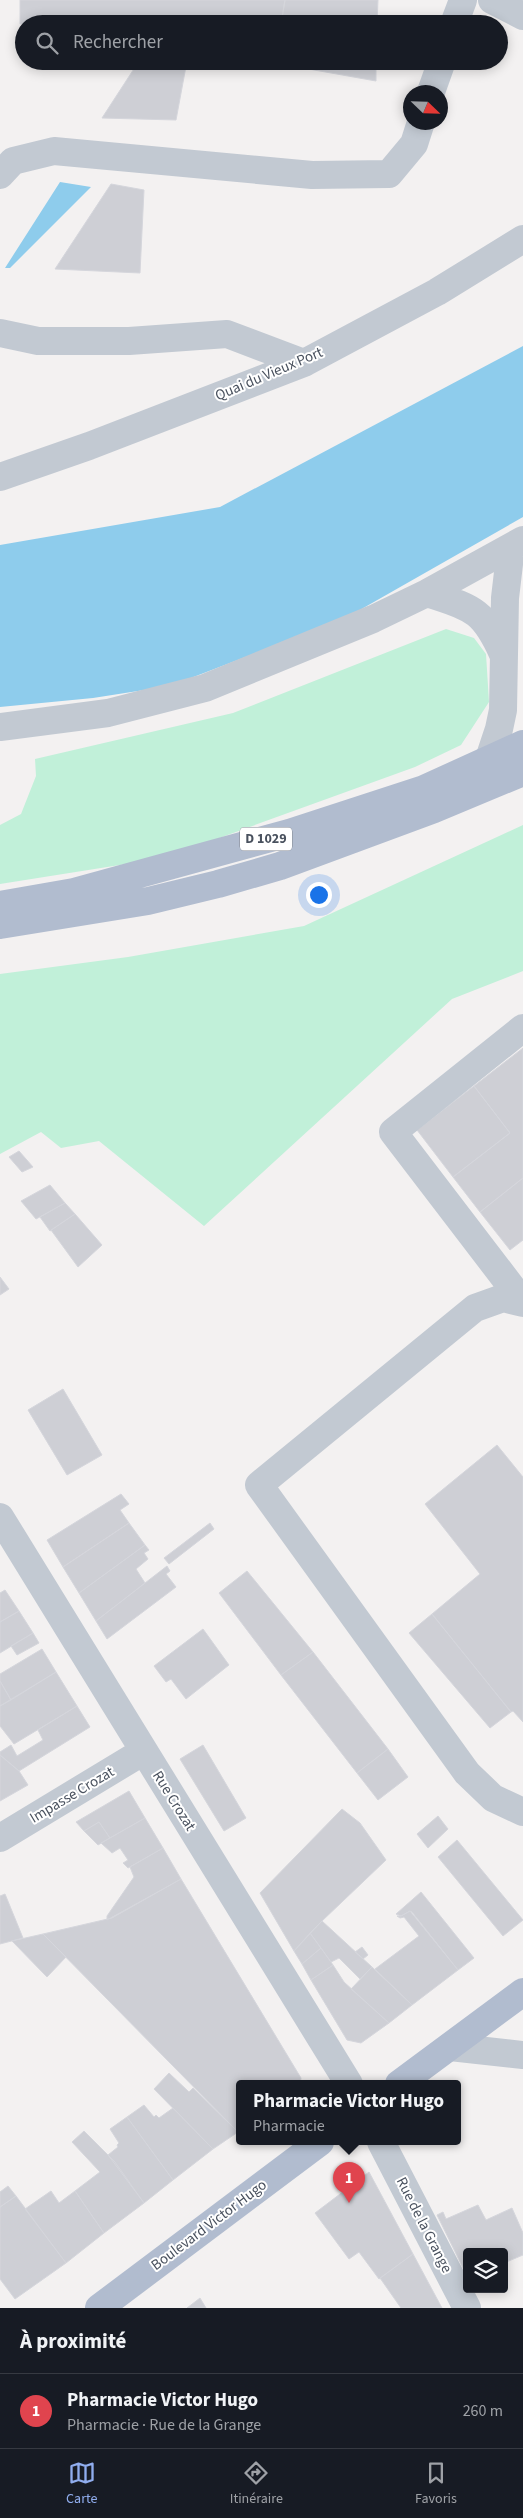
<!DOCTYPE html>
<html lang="fr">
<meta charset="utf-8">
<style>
:root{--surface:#171b24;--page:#20242c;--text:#f1f3f6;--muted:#9ea1a6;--line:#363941;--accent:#90adee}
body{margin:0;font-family:"Source Sans 3",sans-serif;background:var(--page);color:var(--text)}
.controls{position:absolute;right:15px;bottom:15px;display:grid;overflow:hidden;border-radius:5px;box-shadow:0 2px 12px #0003}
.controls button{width:45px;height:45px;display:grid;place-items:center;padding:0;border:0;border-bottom:1px solid var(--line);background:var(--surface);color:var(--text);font:25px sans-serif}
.compass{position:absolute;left:403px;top:85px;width:45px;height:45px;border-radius:50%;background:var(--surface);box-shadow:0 2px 12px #0003;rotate:113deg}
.you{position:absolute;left:318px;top:894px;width:18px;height:18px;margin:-12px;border:4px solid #fff;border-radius:50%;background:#1a73e8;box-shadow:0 0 0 8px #1a73e833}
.badge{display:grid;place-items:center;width:32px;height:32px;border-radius:50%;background:var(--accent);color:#fff;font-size:16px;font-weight:700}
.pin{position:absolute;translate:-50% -41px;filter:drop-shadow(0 1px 2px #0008)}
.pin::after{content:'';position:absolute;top:26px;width:18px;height:15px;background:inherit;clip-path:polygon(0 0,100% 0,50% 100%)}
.popup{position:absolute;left:236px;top:2080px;width:225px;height:65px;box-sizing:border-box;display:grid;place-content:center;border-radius:5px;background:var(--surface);filter:drop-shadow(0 1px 4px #0005);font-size:16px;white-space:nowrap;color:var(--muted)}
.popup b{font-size:19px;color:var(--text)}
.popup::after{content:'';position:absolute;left:50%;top:100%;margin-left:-10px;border:10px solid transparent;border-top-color:var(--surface)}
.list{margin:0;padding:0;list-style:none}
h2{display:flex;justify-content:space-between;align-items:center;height:65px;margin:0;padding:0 20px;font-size:21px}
h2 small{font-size:16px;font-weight:400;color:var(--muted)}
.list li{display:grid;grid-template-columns:32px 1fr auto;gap:15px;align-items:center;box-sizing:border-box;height:75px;padding:0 20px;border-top:1px solid var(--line)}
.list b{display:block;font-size:19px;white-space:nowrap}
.list p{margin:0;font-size:16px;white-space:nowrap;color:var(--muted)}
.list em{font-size:16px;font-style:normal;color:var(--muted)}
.icon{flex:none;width:28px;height:28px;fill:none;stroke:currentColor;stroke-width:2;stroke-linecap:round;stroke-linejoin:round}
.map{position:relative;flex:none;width:523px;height:2308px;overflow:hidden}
.search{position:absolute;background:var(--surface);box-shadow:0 2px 12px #0003;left:15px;right:15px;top:15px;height:55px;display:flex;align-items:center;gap:12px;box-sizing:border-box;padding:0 18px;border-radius:28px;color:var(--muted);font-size:19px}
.sheet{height:140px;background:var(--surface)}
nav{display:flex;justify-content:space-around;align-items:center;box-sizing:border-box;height:70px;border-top:1px solid var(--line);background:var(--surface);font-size:14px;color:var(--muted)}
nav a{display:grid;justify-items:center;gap:2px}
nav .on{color:var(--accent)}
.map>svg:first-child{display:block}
.green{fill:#c1f0d9}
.water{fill:#8eccec}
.building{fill:#cecfd5;stroke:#d5d6dc}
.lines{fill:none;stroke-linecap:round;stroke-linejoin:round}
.minor{stroke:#c2c9d2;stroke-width:28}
.major{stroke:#b1bccf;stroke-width:28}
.labels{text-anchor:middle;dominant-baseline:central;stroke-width:4;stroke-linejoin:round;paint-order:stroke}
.shield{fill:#fff;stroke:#80858e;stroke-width:1}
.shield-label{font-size:14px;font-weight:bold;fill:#49515e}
.street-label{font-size:15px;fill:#49515e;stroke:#fff}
</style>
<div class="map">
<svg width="523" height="2308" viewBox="0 0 523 2308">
<rect width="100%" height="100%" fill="#f3f1f1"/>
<!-- green -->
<path class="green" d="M446,629L474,638L486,654L489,702L461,745L415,767L164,858L0,884V825L21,814L36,776L35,759L233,713Z
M523,825V971L452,999L204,1226L99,1141L61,1148L41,1132L0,1154V974L128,957L304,926Z"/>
<!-- water -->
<path class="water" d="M60,182L91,187L10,268H5Z
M523,346V517L344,619L170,686L93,698L0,707V545L220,507Z"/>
<!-- building -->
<path class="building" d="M20,0H285L281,24H20Z
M285,0H378L377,24H281Z
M139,61H187L176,120L102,118Z
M275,61H376V81L275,63Z
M111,184L144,190L140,273L55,269Z
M523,1048V1178L480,1212L453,1177L510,1133L474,1086Z
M474,1086L510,1133L453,1177L417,1130Z
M19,1151L33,1167L22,1172L9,1157Z
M523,1178V1240L510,1250L480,1212Z
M50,1185L65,1203L36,1219L21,1201Z
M65,1203L75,1214L50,1231L40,1217Z
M75,1214L102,1245L78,1267L51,1230Z
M0,1277L9,1289L0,1295Z
M63,1389L102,1455L67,1475L28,1410Z
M497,1445L523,1477V1722L513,1711L511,1712L432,1614L480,1574L425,1504Z
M121,1494L129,1504L120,1510L129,1523L63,1567L47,1540Z
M129,1523L145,1545L79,1593L63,1567Z
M210,1523L214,1529L169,1564L164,1558Z
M145,1545L149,1550L144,1553L148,1559L136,1569L145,1583L96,1621L79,1593Z
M167,1566L170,1571L166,1574L176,1587L107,1639L96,1621Z
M247,1571L313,1652L281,1675L219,1593Z
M5,1590L19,1611L0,1622V1593Z
M19,1611L33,1633L0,1653V1622Z
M432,1614L511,1712L490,1728L409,1633Z
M203,1629L229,1665L186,1699L171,1679L166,1682L154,1666Z
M33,1633L39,1643L17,1655L11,1646Z
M42,1649L56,1672L11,1700L0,1681V1674Z
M313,1652L388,1749L357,1773L281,1675Z
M56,1672L77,1706L14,1744L0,1726V1706Z
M0,1681L11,1700L0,1706Z
M77,1706L90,1727L19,1771L0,1755V1752L11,1745L17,1756L43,1740L38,1730Z
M203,1745L246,1818L224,1831L180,1759Z
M388,1749L408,1777L378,1800L357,1773Z
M0,1755L19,1771L28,1785L0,1801Z
M129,1791L145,1818L110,1838L99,1822L84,1831L76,1822Z
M342,1809L360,1823L386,1860L322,1921L294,1951L260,1893Z
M438,1816L448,1829L428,1848L417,1834Z
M145,1818L163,1848L128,1868L123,1863L128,1860L120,1848L112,1853L101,1843Z
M99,1822L110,1838L98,1845L84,1831Z
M457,1840L523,1920L503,1936L438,1857Z
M163,1848L181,1879L107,1920V1916L134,1877L130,1867Z
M181,1879L301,2078L300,2084H240V2130L238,2132L43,1934L112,1918Z
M421,1892L474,1958L458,1970L412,1912L410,1911L401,1916L396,1914Z
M5,1894L23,1938L0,1944V1896Z
M410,1911L458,1970L412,2005L375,1969L419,1936L404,1917L400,1918L397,1916H401Z
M322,1921L372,1967L360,1979L339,1958L331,1962L310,1933Z
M310,1933L321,1948L302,1964L294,1951Z
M43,1934L66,1957L47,1977L12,1941Z
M362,1947L368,1955L363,1959L355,1952Z
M321,1948L333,1965L311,1980L302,1964Z
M333,1965L344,1982L389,2023L361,2043L347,2040L311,1980Z
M372,1967L412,2005L389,2023L351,1989Z
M169,2073L189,2092L193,2088L238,2132L213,2149L154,2089Z
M144,2105L154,2117L156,2115L159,2118L173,2108L213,2149L173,2180L127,2117Z
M127,2117L173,2180L144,2203L108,2155L118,2147L117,2145L119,2143L110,2129Z
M84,2131L115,2162L144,2203L104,2233L75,2191L100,2172L72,2142Z
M369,2172L413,2254L379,2279L359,2252L349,2259L315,2213Z
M8,2186L16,2196L0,2207V2192Z
M51,2191L59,2203L75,2191L104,2233L66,2263L25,2209Z
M16,2196L66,2263L15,2299L0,2279V2207Z
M478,2205L486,2220L512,2208L523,2233V2255L504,2263V2252H467V2276L437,2215L443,2212L446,2219Z
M413,2254L442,2308H401L380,2278Z
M200,2298L206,2308H187Z"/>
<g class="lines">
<!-- minor -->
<path class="minor" d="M492,0L523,16
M454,24L463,0
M431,92L442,61
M0,175L13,161L54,151L312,175L389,174L414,144L421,122
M0,333L38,341H129L227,334L304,363
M0,477L89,446L304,363L437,292L523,239
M427,593C472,608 483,609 503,654
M0,727L108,713L205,688L373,619L427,593L523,540
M489,759L499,729L503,710L505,598L511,547
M523,1028L393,1132L523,1302
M523,1303L503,1298L475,1308L259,1485L467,1773L493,1798L523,1812
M0,1517L349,2084
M0,1838L144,1751
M450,2047L523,2055
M381,2142L467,2308"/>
<!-- major -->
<path class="major" d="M0,905L74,892L289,833L424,789L523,744
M0,925L148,901L218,884L280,866L434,809L523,772
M399,2084L523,1992
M99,2308L320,2142"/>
</g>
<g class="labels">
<!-- shield labels -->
<rect class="shield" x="240" y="827.5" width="52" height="23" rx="4"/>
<g class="shield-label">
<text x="266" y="839">D 1029</text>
</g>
<!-- street labels -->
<g class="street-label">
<text transform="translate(269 374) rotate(-23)">Quai du Vieux Port</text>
<text transform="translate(72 1795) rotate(-31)">Impasse Crozat</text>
<text transform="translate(174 1801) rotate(58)">Rue Crozat</text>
<text transform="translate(209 2225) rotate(-37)">Boulevard Victor Hugo</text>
<text transform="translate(424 2225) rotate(63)">Rue de la Grange</text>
</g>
</g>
</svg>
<div class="controls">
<button><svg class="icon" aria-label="layers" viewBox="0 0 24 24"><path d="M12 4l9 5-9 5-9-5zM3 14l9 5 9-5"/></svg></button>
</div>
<svg class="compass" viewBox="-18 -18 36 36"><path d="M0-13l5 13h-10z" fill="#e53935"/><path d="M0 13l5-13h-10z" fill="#9ea1a6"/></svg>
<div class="you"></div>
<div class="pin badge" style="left:349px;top:2203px;background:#e0444e">1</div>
<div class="popup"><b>Pharmacie Victor Hugo</b>Pharmacie</div>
<div class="search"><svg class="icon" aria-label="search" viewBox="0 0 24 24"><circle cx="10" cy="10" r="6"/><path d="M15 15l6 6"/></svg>Rechercher</div>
</div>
<section class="sheet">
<h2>À proximité<small></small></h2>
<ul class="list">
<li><span class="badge" style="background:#e0444e">1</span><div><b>Pharmacie Victor Hugo</b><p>Pharmacie · Rue de la Grange</p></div><em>260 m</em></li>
</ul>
</section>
<nav>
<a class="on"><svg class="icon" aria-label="map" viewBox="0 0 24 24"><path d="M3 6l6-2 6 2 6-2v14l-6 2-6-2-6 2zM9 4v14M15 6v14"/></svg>Carte</a>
<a><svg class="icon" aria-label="directions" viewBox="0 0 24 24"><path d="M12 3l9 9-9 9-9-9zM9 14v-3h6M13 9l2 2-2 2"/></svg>Itinéraire</a>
<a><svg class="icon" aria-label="saved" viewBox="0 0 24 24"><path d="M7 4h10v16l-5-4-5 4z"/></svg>Favoris</a>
</nav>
